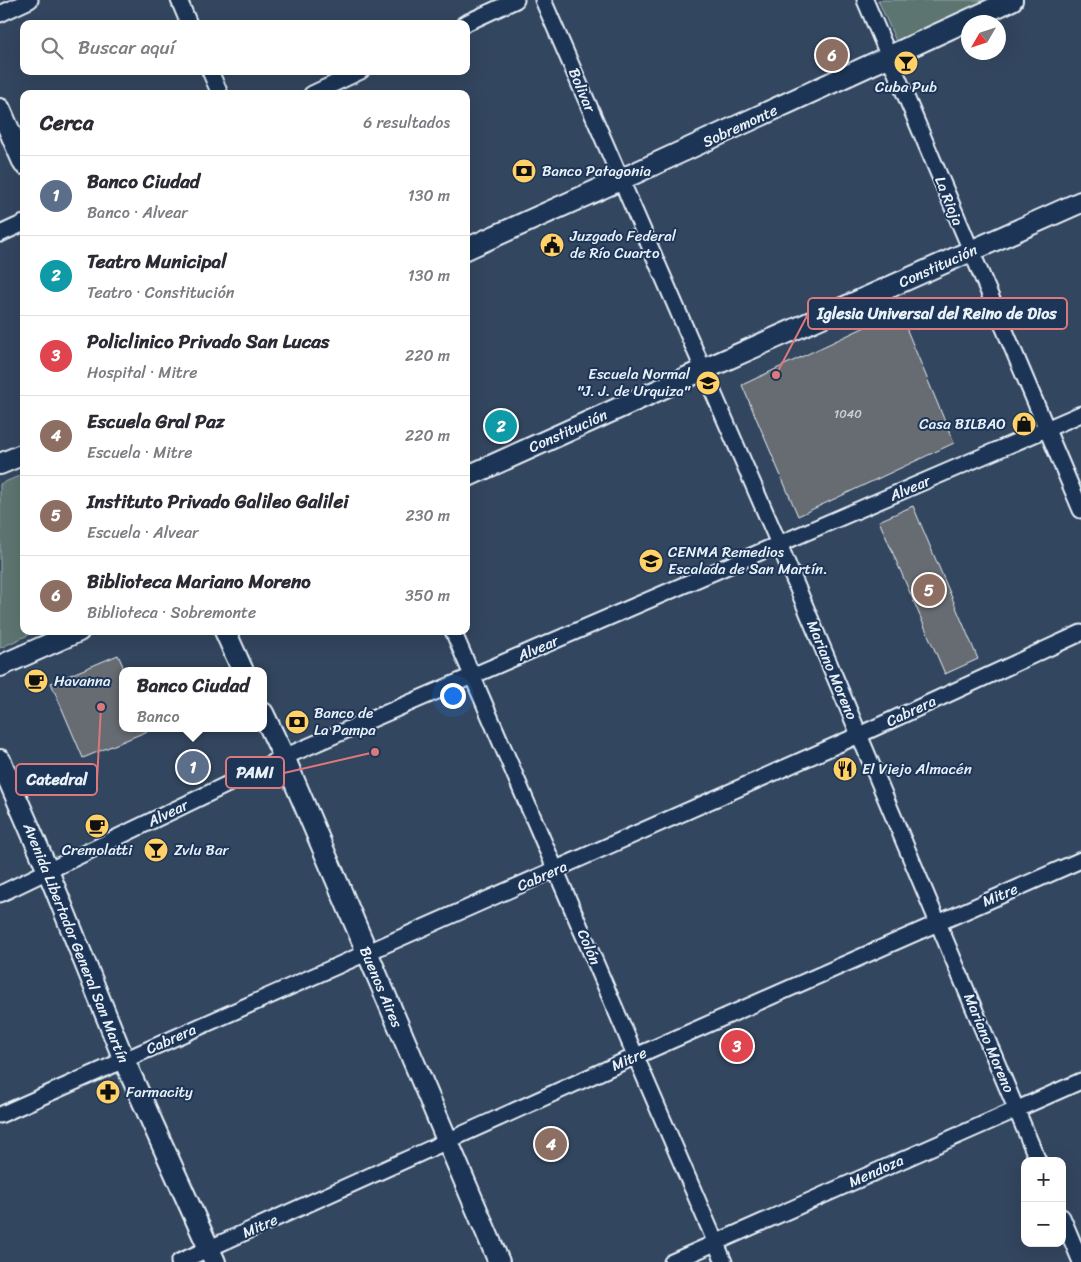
<!DOCTYPE html>
<html lang="es">
<meta charset="utf-8">
<style>
:root{--surface:#fff;--page:#f7f7f7;--text:#2b2b33;--muted:#7c7c81;--line:#e1e1e2;--accent:#d93025}
body{margin:0;font-family:Sriracha,sans-serif;background:var(--page);color:var(--text)}
.controls{position:absolute;right:15px;bottom:15px;display:grid;overflow:hidden;border-radius:10px;box-shadow:0 5px 20px #0002}
.controls button{width:45px;height:45px;display:grid;place-items:center;padding:0;border:0;border-bottom:1px solid var(--line);background:var(--surface);color:var(--text);font:25px sans-serif}
.compass{position:absolute;left:961px;top:15px;width:45px;height:45px;border-radius:50%;background:var(--surface);box-shadow:0 5px 20px #0002;rotate:231deg}
.you{position:absolute;left:452px;top:695px;width:18px;height:18px;margin:-12px;border:4px solid #fff;border-radius:50%;background:#1a73e8;box-shadow:0 0 0 8px #1a73e833}
.badge{display:grid;place-items:center;width:32px;height:32px;border-radius:50%;background:var(--accent);color:#fff;font-size:16px;font-weight:700}
.pin{position:absolute;translate:-50% -50%;border:2px solid #fff;box-shadow:0 1px 5px #0006}
.popup{position:absolute;left:119px;top:667px;width:148px;height:65px;box-sizing:border-box;display:grid;place-content:center;border-radius:10px;background:var(--surface);filter:drop-shadow(0 1px 4px #0005);font-size:16px;white-space:nowrap;color:var(--muted)}
.popup b{font-size:19px;color:var(--text)}
.popup::after{content:'';position:absolute;left:50%;top:100%;margin-left:-10px;border:10px solid transparent;border-top-color:var(--surface)}
.list{margin:0;padding:0;list-style:none}
h2{display:flex;justify-content:space-between;align-items:center;height:65px;margin:0;padding:0 20px;font-size:21px}
h2 small{font-size:16px;font-weight:400;color:var(--muted)}
.list li{display:grid;grid-template-columns:32px 1fr auto;gap:15px;align-items:center;box-sizing:border-box;height:80px;padding:0 20px;border-top:1px solid var(--line)}
.list b{display:block;font-size:19px;white-space:nowrap}
.list p{margin:0;font-size:16px;white-space:nowrap;color:var(--muted)}
.list em{font-size:16px;font-style:normal;color:var(--muted)}
.icon{flex:none;width:28px;height:28px;fill:none;stroke:currentColor;stroke-width:2;stroke-linecap:round;stroke-linejoin:round}
.map{position:relative;flex:none;width:1081px;height:1262px;overflow:hidden}
.search{position:absolute;background:var(--surface);box-shadow:0 5px 20px #0002;left:20px;top:20px;width:450px;height:55px;display:flex;align-items:center;gap:12px;box-sizing:border-box;padding:0 18px;border-radius:10px;color:var(--muted);font-size:19px}
.panel{position:absolute;background:var(--surface);box-shadow:0 5px 20px #0002;left:20px;top:90px;width:450px;height:545px;border-radius:10px}
.map>svg:first-child{display:block}
.green{fill:#5d7470;stroke:#a2b2b4}
.building{fill:#666c71;stroke:#e8f1f8}
.lines{fill:none;stroke-linecap:round;stroke-linejoin:round}
.minor-casing{stroke:#e8f1f8;stroke-width:19}
.major-casing{stroke:#e8f1f8;stroke-width:24}
.minor{stroke:#1d3557;stroke-width:15}
.major{stroke:#1d3557;stroke-width:20}
.labels{text-anchor:middle;dominant-baseline:central;stroke-width:4;stroke-linejoin:round;paint-order:stroke}
.number-label{font-size:12px;fill:#c8d0d6}
.poi-label{font-size:15px;fill:#e8f1f8;stroke:#1d3557;text-anchor:start}
.street-label{font-size:15px;fill:#e8f1f8;stroke:#1d3557}
.leader{fill:none;stroke:#dd787b;stroke-width:2}
.callout-dot{fill:#dd787b;stroke:#1d3557;stroke-width:2}
.callout{fill:#1d3557;stroke:#dd787b;stroke-width:2}
.callout-label{font-size:16px;text-anchor:middle;font-weight:bold;fill:#e8f1f8}
</style>
<div class="map">
<svg width="1081" height="1262" viewBox="0 0 1081 1262">
<rect width="100%" height="100%" fill="#33465f"/>
<filter id="ink" filterUnits="userSpaceOnUse"><feTurbulence type="fractalNoise" baseFrequency=".02" numOctaves="2"/><feDisplacementMap in="SourceGraphic" scale="10" xChannelSelector="R" yChannelSelector="G"/><feConvolveMatrix kernelMatrix="1 2 1 2 8 2 1 2 1" color-interpolation-filters="sRGB"/></filter>
<g filter="url(#ink)">
<!-- green -->
<path class="green" d="M878,0H986L896,41Z
M24,474V631H37L0,648V484Z"/>
<!-- building -->
<path class="building" d="M899,311L954,443L798,516L742,385Z
M913,506L978,659L945,674L879,521Z
M118,655L123,666V728H155L83,758L51,683Z"/>
<g class="lines">
<defs>
<path id="minor" d="M179,0L189,24
M543,0L779,544L1038,1161
M865,0L1081,510
M0,14L30,0
M464,24L516,0
M210,71L220,94
M312,94L361,71
M0,234L24,223
M453,631L724,1262
M0,894L284,757L1081,414
M0,1115L859,735L1081,633
M1062,1217L1081,1262
M179,1262L636,1056L1081,860
M672,1262L1081,1081"/>
<path id="major" d="M0,109L24,164
M466,249L620,180L1012,0
M0,464L24,454
M466,477L703,370L1081,202
M225,631L243,671
M0,666L79,631
M263,713L284,757L499,1262
M0,760L48,871L124,1060L215,1262"/>
</defs>
<!-- minor casing -->
<use href="#minor" class="minor-casing"/>
<!-- major casing -->
<use href="#major" class="major-casing"/>
<!-- minor -->
<use href="#minor" class="minor"/>
<!-- major -->
<use href="#major" class="major"/>
</g>
</g>
<!-- icons -->
<defs>
<symbol id="bar-disc" viewBox="-11 -11 22 22"><circle r="9.5" fill="#ffd166" stroke="#1d3557"/><path d="M-6-5H6L.8 .8V4.5H3.5V6h-7V4.5H-.8V.8Z" fill="#111"/></symbol>
<symbol id="bank-disc" viewBox="-11 -11 22 22"><circle r="9.5" fill="#ffd166" stroke="#1d3557"/><path d="M-6-4H6V4H-6ZM0-2.3a2.3 2.3 0 1 0 0 4.6a2.3 2.3 0 1 0 0-4.6Z" fill="#111"/></symbol>
<symbol id="civic-disc" viewBox="-11 -11 22 22"><circle r="9.5" fill="#ffd166" stroke="#1d3557"/><path d="M-.6-6.5H3V-4.5H.6V-3L4-1V1h2V6H-6V1h2V-1L-.6-3ZM-1.2 2.5V6h2.4V2.5Z" fill="#111"/></symbol>
<symbol id="school-disc" viewBox="-11 -11 22 22"><circle r="9.5" fill="#ffd166" stroke="#1d3557"/><path d="M0-5L7-2L0 1L-7-2ZM-4 1L0 2.5L4 1V4Q0 6-4 4Z" fill="#111"/></symbol>
<symbol id="shop-disc" viewBox="-11 -11 22 22"><circle r="9.5" fill="#ffd166" stroke="#1d3557"/><path d="M-5-2.5h2.3a2.7 3.5 0 0 1 5.4 0H5L5.5 6h-11ZM-1.5-2.5h3a1.5 2.3 0 0 0-3 0Z" fill="#111"/></symbol>
<symbol id="cafe-disc" viewBox="-11 -11 22 22"><circle r="9.5" fill="#ffd166" stroke="#1d3557"/><path d="M-5.5-4.5H6V0H3Q3 3.5 0 3.5H-2.5Q-5.5 3.5-5.5 0ZM3-3.2v2h1.7v-2ZM-6 4.5H4V6H-6Z" fill="#111"/></symbol>
<symbol id="restaurant-disc" viewBox="-11 -11 22 22"><circle r="9.5" fill="#ffd166" stroke="#1d3557"/><path d="M-5-6h1v4h1v-4h1v4h1v-4h1v5L-1.5 .5V6h-2V.5L-5-1ZM5-6V6H3V1.5H1.5Q1.5-4 5-6Z" fill="#111"/></symbol>
<symbol id="pharmacy-disc" viewBox="-11 -11 22 22"><circle r="9.5" fill="#ffd166" stroke="#1d3557"/><path d="M-2-6h4v4h4v4h-4v4h-4v-4h-4v-4h4Z" fill="#111"/></symbol>
</defs>
<g fill-rule="evenodd">
<use href="#bar-disc" x="892" y="49" width="28" height="28"/>
<use href="#bank-disc" x="510" y="157" width="28" height="28"/>
<use href="#civic-disc" x="538" y="231" width="28" height="28"/>
<use href="#school-disc" x="694" y="369" width="28" height="28"/>
<use href="#shop-disc" x="1010" y="410" width="28" height="28"/>
<use href="#school-disc" x="637" y="547" width="28" height="28"/>
<use href="#cafe-disc" x="22" y="667" width="28" height="28"/>
<use href="#bank-disc" x="283" y="708" width="28" height="28"/>
<use href="#restaurant-disc" x="831" y="755" width="28" height="28"/>
<use href="#cafe-disc" x="83" y="812" width="28" height="28"/>
<use href="#bar-disc" x="142" y="836" width="28" height="28"/>
<use href="#pharmacy-disc" x="94" y="1078" width="28" height="28"/>
</g>
<g class="labels">
<!-- number labels -->
<g class="number-label">
<text x="848" y="414">1040</text>
</g>
<!-- poi labels -->
<g class="poi-label">
<text x="906" y="87" text-anchor="middle">Cuba Pub</text>
<text x="542" y="171">Banco Patagonia</text>
<text x="570" y="236">Juzgado Federal<tspan x="570" dy="17">de Río Cuarto</tspan></text>
<text x="690" y="374" text-anchor="end">Escuela Normal<tspan x="690" dy="17">"J. J. de Urquiza"</tspan></text>
<text x="1006" y="424" text-anchor="end">Casa BILBAO</text>
<text x="668" y="552">CENMA Remedios<tspan x="668" dy="17">Escalada de San Martín.</tspan></text>
<text x="54" y="681">Havanna</text>
<text x="314" y="713">Banco de<tspan x="314" dy="17">La Pampa</tspan></text>
<text x="862" y="769">El Viejo Almacén</text>
<text x="97" y="850" text-anchor="middle">Cremolatti</text>
<text x="174" y="850">Zvlu Bar</text>
<text x="126" y="1092">Farmacity</text>
</g>
<!-- street labels -->
<g class="street-label">
<text transform="translate(582 90) rotate(67)">Bolivar</text>
<text transform="translate(740 126) rotate(-25)">Sobremonte</text>
<text transform="translate(949 201) rotate(68)">La Rioja</text>
<text transform="translate(938 266) rotate(-24)">Constitución</text>
<text transform="translate(568 431) rotate(-24)">Constitución</text>
<text transform="translate(910 488) rotate(-23)">Alvear</text>
<text transform="translate(538 648) rotate(-23)">Alvear</text>
<text transform="translate(832 670) rotate(67)">Mariano Moreno</text>
<text transform="translate(911 711) rotate(-25)">Cabrera</text>
<text transform="translate(168 813) rotate(-26)">Alvear</text>
<text transform="translate(542 876) rotate(-24)">Cabrera</text>
<text transform="translate(1000 895) rotate(-23)">Mitre</text>
<text transform="translate(76 943) rotate(68)">Avenida Libertador General San Martín</text>
<text transform="translate(589 947) rotate(67)">Colón</text>
<text transform="translate(381 987) rotate(67)">Buenos Aires</text>
<text transform="translate(171 1039) rotate(-24)">Cabrera</text>
<text transform="translate(989 1043) rotate(67)">Mariano Moreno</text>
<text transform="translate(629 1059) rotate(-24)">Mitre</text>
<text transform="translate(876 1171) rotate(-24)">Mendoza</text>
<text transform="translate(260 1226) rotate(-24)">Mitre</text>
</g>
</g>
<!-- callouts -->
<path class="leader" d="M776 375L808 314M375 752L284 773M101 707L97 780"/>
<g class="callout-dot">
<circle cx="776" cy="375" r="5"/>
<circle cx="375" cy="752" r="5"/>
<circle cx="101" cy="707" r="5"/>
</g>
<g class="callout">
<rect x="808" y="298" width="259" height="31" rx="5"/>
<rect x="226" y="757" width="58" height="31" rx="5"/>
<rect x="16" y="764" width="81" height="31" rx="5"/>
</g>
<g class="callout-label">
<text x="937" y="319">Iglesia Universal del Reino de Dios</text>
<text x="255" y="778">PAMI</text>
<text x="57" y="785">Catedral</text>
</g>
</svg>
<div class="controls">
<button>+</button>
<button>−</button>
</div>
<svg class="compass" viewBox="-18 -18 36 36"><path d="M0-13l5 13h-10z" fill="#e53935"/><path d="M0 13l5-13h-10z" fill="#7c7c81"/></svg>
<div class="you"></div>
<div class="pin badge" style="left:193px;top:767px;background:#5c6f8a">1</div>
<div class="popup"><b>Banco Ciudad</b>Banco</div>
<div class="pin badge" style="left:501px;top:426px;background:#0f9aa8">2</div>
<div class="pin badge" style="left:737px;top:1046px;background:#e0444e">3</div>
<div class="pin badge" style="left:551px;top:1144px;background:#8d6e63">4</div>
<div class="pin badge" style="left:929px;top:590px;background:#8d6e63">5</div>
<div class="pin badge" style="left:832px;top:55px;background:#8d6e63">6</div>
<div class="search"><svg class="icon" aria-label="search" viewBox="0 0 24 24"><circle cx="10" cy="10" r="6"/><path d="M15 15l6 6"/></svg>Buscar aquí</div>
<section class="panel">
<h2>Cerca<small>6 resultados</small></h2>
<ul class="list">
<li><span class="badge" style="background:#5c6f8a">1</span><div><b>Banco Ciudad</b><p>Banco · Alvear</p></div><em>130 m</em></li>
<li><span class="badge" style="background:#0f9aa8">2</span><div><b>Teatro Municipal</b><p>Teatro · Constitución</p></div><em>130 m</em></li>
<li><span class="badge" style="background:#e0444e">3</span><div><b>Policlinico Privado San Lucas</b><p>Hospital · Mitre</p></div><em>220 m</em></li>
<li><span class="badge" style="background:#8d6e63">4</span><div><b>Escuela Gral Paz</b><p>Escuela · Mitre</p></div><em>220 m</em></li>
<li><span class="badge" style="background:#8d6e63">5</span><div><b>Instituto Privado Galileo Galilei</b><p>Escuela · Alvear</p></div><em>230 m</em></li>
<li><span class="badge" style="background:#8d6e63">6</span><div><b>Biblioteca Mariano Moreno</b><p>Biblioteca · Sobremonte</p></div><em>350 m</em></li>
</ul>
</section>
</div>
